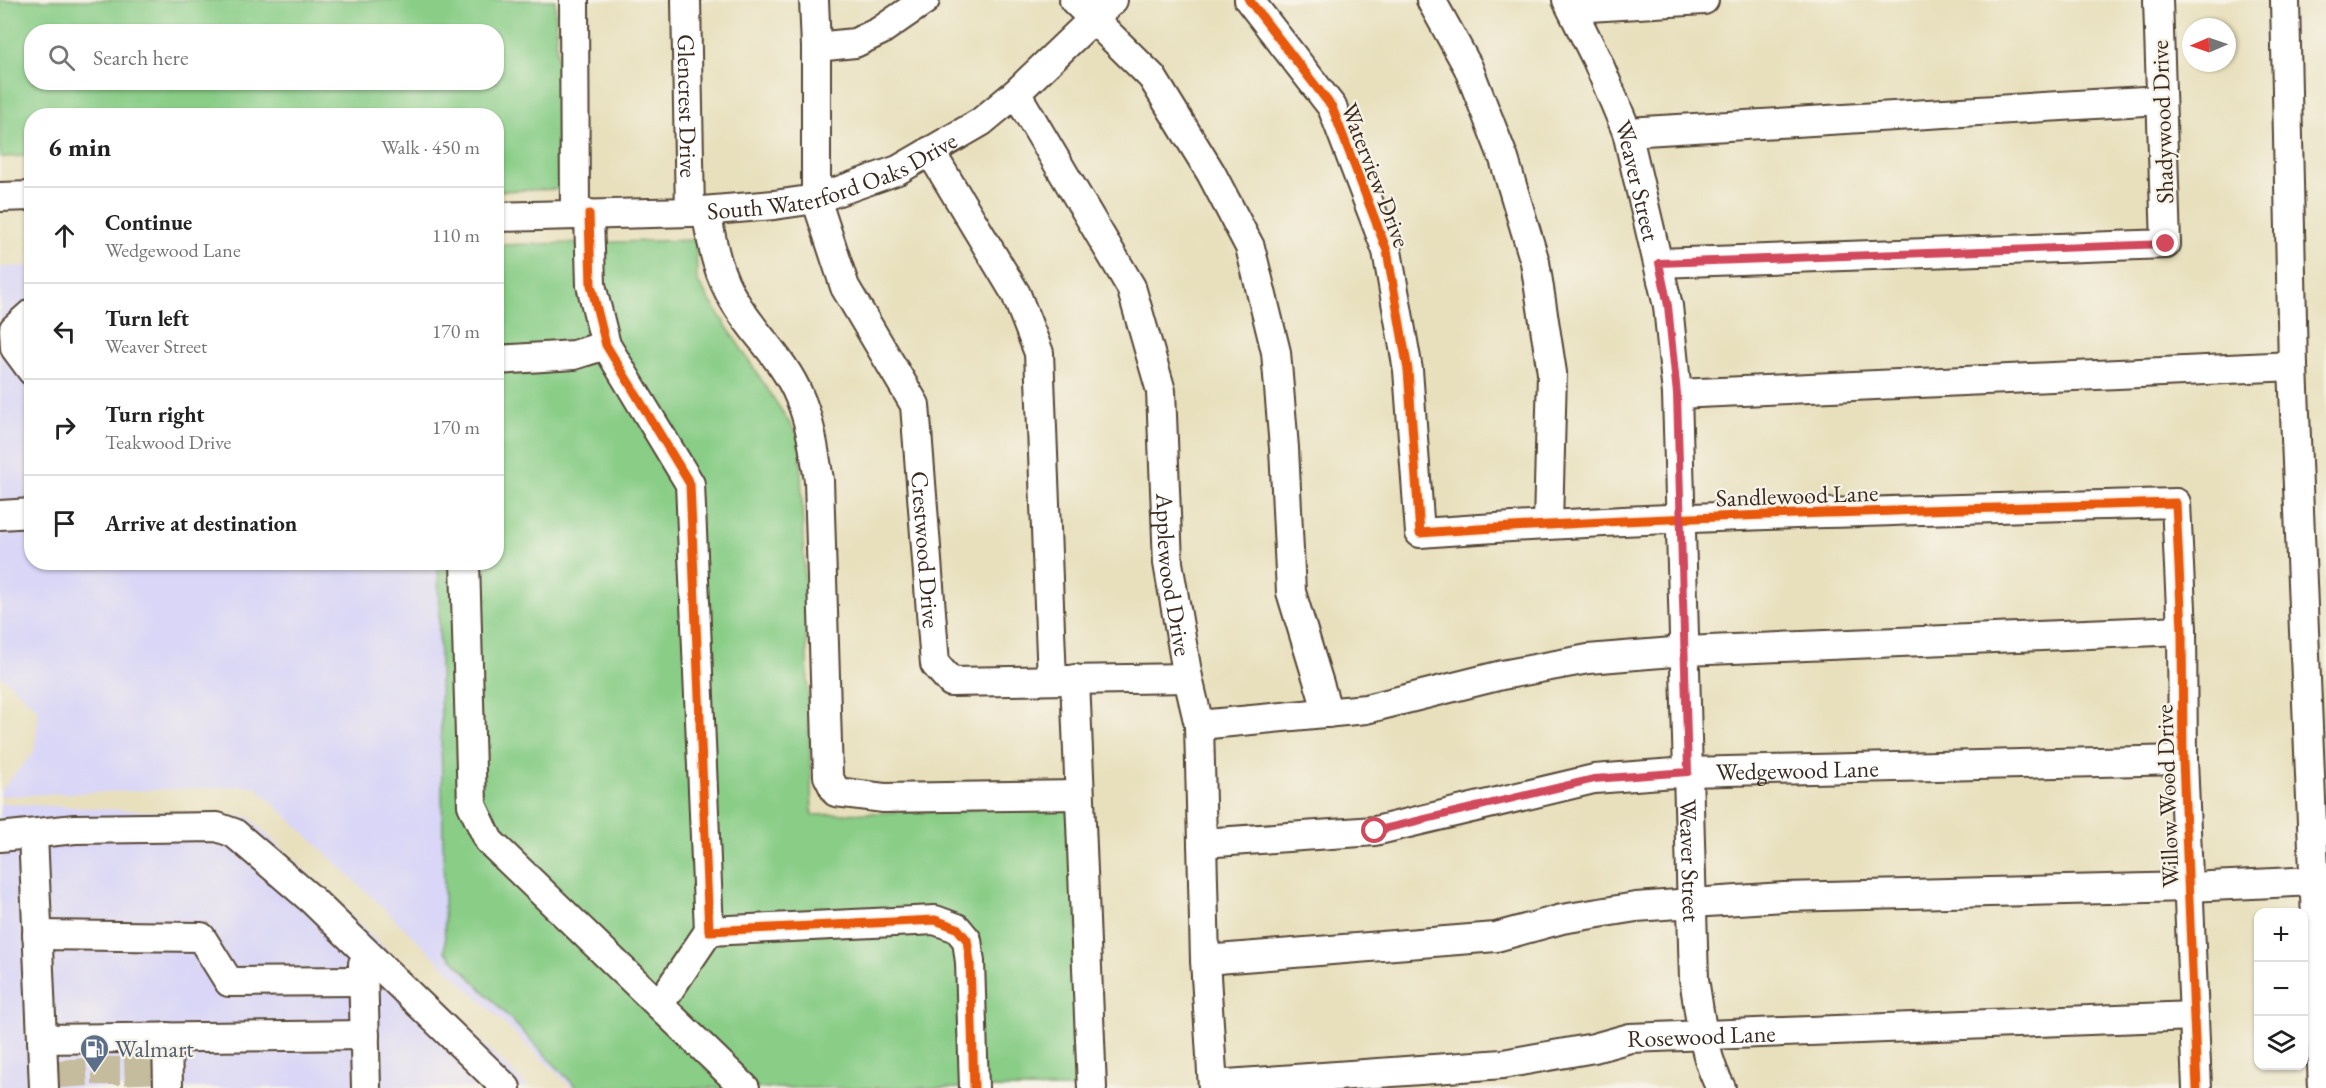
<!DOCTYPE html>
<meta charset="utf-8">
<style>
:root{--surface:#fff;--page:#f2f2f2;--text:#222;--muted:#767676;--line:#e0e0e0}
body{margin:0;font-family:"EB Garamond",serif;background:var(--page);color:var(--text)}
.controls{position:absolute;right:18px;bottom:18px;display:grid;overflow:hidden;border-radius:12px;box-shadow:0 2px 4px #0004}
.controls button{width:54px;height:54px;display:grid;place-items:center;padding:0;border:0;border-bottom:2px solid var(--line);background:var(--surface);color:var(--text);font:30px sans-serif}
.compass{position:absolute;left:2182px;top:18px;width:54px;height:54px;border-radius:50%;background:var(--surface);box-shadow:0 2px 4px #0004;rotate:268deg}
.stop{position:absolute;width:18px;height:18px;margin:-14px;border:4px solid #d1495b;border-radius:50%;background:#fff}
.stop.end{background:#d1495b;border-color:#fff;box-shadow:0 2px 6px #0008}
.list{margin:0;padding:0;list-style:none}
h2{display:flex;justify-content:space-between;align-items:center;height:78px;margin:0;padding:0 24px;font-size:26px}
h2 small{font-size:20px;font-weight:400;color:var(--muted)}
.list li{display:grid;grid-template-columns:39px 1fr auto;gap:18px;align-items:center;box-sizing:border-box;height:96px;padding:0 24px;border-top:2px solid var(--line)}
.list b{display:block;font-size:22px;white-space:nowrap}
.list p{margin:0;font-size:20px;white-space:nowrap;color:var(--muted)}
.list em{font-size:20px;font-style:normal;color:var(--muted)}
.icon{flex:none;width:33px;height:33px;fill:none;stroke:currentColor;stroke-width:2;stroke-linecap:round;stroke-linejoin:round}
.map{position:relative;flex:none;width:2326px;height:1088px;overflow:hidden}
.search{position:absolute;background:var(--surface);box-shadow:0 2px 4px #0004;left:24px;top:24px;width:480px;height:66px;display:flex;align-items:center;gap:15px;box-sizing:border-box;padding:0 21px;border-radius:24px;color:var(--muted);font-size:22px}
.panel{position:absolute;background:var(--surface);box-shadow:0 2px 4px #0004;left:24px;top:108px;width:480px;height:462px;border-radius:24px}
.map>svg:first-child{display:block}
.built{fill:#d9d6f7}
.green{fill:#89cd87;stroke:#627c52;stroke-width:1.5;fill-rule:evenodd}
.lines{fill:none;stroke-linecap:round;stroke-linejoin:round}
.minor-tunnel{stroke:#c5bc9d;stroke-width:28;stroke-dasharray:28 14;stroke-linecap:butt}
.minor-casing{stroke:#554536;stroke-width:32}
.minor{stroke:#fff;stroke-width:28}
.cycleway-casing{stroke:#f7f3e8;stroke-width:13}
.cycleway{stroke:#e8590c;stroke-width:9}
.route{stroke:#d1495b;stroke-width:8}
.labels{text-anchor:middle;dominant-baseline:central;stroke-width:4.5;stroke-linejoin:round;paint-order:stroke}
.street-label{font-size:24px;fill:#3b2a1e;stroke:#f7f3e8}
.service-label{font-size:24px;fill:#4e5e75;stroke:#f7f3e8;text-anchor:start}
</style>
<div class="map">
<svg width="2326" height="1088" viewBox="0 0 2326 1088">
<rect width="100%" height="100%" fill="#f7f3e8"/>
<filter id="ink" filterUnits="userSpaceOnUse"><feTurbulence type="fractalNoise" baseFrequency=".0167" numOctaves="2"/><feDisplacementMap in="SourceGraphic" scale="12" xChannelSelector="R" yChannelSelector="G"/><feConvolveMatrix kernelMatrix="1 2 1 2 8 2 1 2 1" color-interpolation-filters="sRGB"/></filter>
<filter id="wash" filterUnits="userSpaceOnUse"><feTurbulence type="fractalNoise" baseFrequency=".008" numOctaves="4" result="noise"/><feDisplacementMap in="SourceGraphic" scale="24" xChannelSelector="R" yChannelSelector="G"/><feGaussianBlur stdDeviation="1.35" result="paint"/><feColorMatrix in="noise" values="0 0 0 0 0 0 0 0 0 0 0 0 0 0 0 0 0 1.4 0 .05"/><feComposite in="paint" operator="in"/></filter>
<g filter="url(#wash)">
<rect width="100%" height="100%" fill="#e8e0bd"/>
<!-- built -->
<path class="built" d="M31,266L32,562L438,563L445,951L577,1088H572L255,786L0,796V791L34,752L39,710L0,675V267Z
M0,803L249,817L529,1088H0Z"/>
<!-- green -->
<path class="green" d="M0,0H555L561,189L497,191L496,116H32L31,156L0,157ZM32,32H496V82H32Z
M696,240L697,281L800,439L812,815L1072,806L1085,1088H577L445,951L438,563L496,562L497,245Z"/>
</g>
<g filter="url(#ink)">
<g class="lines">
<!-- minor-tunnel -->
<path class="minor-tunnel" d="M138,1056L139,1088
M106,1057V1088
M72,1059L74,1088"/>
<defs>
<g id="minor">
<path d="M574,0L575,215"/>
<path id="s1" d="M686,0L690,212"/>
<path id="s2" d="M814,0L816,47V199L845,287L915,405L935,664L951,682L1188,678"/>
<path d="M1074,0L1152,77L1211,173L1250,247L1276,352L1284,448L1291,592L1328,713"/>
<path d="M1249,0L1332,107L1387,251L1408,370L1420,533C1672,515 1924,510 2176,503L2182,630L2183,760L2197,1088"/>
<path d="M1431,0L1468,67L1504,159L1535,262L1552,373L1548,524"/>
<path id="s3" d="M1567,0L1597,60L1627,132L1668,306L1677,394L1694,979C1700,1014 1703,1056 1721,1088"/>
<path d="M2285,0L2293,366"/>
<path d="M1572,8L1704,0"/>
<path d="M816,47L855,43L880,31L925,0"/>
<path id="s4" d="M1016,93L1131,287L1161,391L1168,563L1188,678L1199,725L1205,960L1213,1088"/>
<path d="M1627,132L2161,100"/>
<path d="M930,151L1016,294L1039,353L1052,680"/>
<path d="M0,197L32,196"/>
<path d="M706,211C712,243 717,274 735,302C754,334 785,361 799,396C811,423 814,451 819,480L828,776L836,792L884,798L1079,795"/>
<path d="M589,214L591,285L606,345L690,484L709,931L935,920L957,928L967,940L970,962L974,1088"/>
<path id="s5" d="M496,217L690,212L774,205L816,199L898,170L981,122L1016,93L1113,0"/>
<path d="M1659,263L2166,244L2158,0"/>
<path d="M32,313L14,329L15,348L32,371"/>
<path d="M496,360L574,355L606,345"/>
<path d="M1677,394L2293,366L2323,1088"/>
<path d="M0,515L32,513"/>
<path d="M465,562L472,805L489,841L745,1088"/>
<path d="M1075,679L1092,1088"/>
<path d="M1199,725L1366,709L1502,675L1588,659L1685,651L2182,630"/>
<path d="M33,834L42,1039L365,1035"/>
<path d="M0,837L75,829L217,827L234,833L311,899L506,1088"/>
<path id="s6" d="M1202,843L1375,831L1594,779L1688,772L2183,760"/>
<path d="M37,935L201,937L229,982L363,981"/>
<path d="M1205,960L1496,937L1562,919L1636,907L1692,903L1784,897L2189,887L2314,881"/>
<path d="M363,964L366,1088"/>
<path d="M659,1005L709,931"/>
<path d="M167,1037L168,1088"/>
<path d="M42,1039L44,1088"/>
<path id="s7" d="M1213,1085L1503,1064L1594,1048L1630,1038L2194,1016"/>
</g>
</defs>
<!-- minor casing -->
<use href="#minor" class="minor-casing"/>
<!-- minor -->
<use href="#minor" class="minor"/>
<defs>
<path id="cycleway" d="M1249,0L1332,107L1387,251L1408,370L1420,533C1672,515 1924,510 2176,503L2182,630L2183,760L2197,1088
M589,214L591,285L606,345L690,484L709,931L935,920L957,928L967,940L970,962L974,1088"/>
</defs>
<!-- cycleway casing -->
<use href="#cycleway" class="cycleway-casing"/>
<!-- cycleway -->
<use href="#cycleway" class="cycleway"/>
</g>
</g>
<g class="lines" filter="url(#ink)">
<!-- route -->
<path class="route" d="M1375,831L1594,779L1688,772L1677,394L1668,306L1659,263L2166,244"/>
</g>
<!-- icons -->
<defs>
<symbol id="fuel-pin" viewBox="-11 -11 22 30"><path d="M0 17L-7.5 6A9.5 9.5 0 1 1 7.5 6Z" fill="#5c6f8a" stroke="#f7f3e8"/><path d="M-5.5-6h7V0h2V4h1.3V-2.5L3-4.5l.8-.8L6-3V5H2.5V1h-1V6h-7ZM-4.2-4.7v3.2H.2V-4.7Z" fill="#fff"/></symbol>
</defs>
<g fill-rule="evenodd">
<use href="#fuel-pin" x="78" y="1032" width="33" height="45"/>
</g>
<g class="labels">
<!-- street labels -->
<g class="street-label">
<text stroke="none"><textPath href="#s1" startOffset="106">Glencrest Drive</textPath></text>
<text transform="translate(2162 122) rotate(-92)">Shadywood Drive</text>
<text stroke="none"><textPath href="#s5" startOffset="342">South Waterford Oaks Drive</textPath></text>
<text transform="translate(1376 175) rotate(69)">Waterview Drive</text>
<text stroke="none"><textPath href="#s3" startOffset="195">Weaver Street</textPath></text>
<text transform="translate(1797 495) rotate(-2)">Sandlewood Lane</text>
<text stroke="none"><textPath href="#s2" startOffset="574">Crestwood Drive</textPath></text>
<text stroke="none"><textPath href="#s4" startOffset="518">Applewood Drive</textPath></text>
<text stroke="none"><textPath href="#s6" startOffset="602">Wedgewood Lane</textPath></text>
<text transform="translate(2167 796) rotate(-92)">Willow Wood Drive</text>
<text stroke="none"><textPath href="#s3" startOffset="879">Weaver Street</textPath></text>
<text stroke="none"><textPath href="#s7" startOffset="492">Rosewood Lane</textPath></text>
</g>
<!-- service labels -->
<g class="service-label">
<text x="115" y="1048">Walmart</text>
</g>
</g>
</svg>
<div class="controls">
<button>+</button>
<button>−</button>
<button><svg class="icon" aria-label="layers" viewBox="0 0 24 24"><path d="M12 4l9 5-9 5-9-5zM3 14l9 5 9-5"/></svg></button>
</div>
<svg class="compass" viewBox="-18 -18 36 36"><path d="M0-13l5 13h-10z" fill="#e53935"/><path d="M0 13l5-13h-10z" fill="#767676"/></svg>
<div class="stop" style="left:1375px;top:831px"></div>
<div class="stop end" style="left:2166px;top:244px"></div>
<div class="search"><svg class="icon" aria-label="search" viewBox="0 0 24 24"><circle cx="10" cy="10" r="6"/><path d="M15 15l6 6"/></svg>Search here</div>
<section class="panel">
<h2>6 min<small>Walk · 450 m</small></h2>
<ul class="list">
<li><svg class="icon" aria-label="ahead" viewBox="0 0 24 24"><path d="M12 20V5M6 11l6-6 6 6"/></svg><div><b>Continue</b><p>Wedgewood Lane</p></div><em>110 m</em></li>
<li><svg class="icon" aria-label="left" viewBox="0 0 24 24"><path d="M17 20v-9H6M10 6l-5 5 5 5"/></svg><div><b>Turn left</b><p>Weaver Street</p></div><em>170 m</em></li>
<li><svg class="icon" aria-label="right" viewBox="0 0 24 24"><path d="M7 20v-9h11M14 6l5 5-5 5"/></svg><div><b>Turn right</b><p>Teakwood Drive</p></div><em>170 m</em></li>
<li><svg class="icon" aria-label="arrive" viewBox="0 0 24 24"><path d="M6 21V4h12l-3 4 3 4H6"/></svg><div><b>Arrive at destination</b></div></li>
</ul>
</section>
</div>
